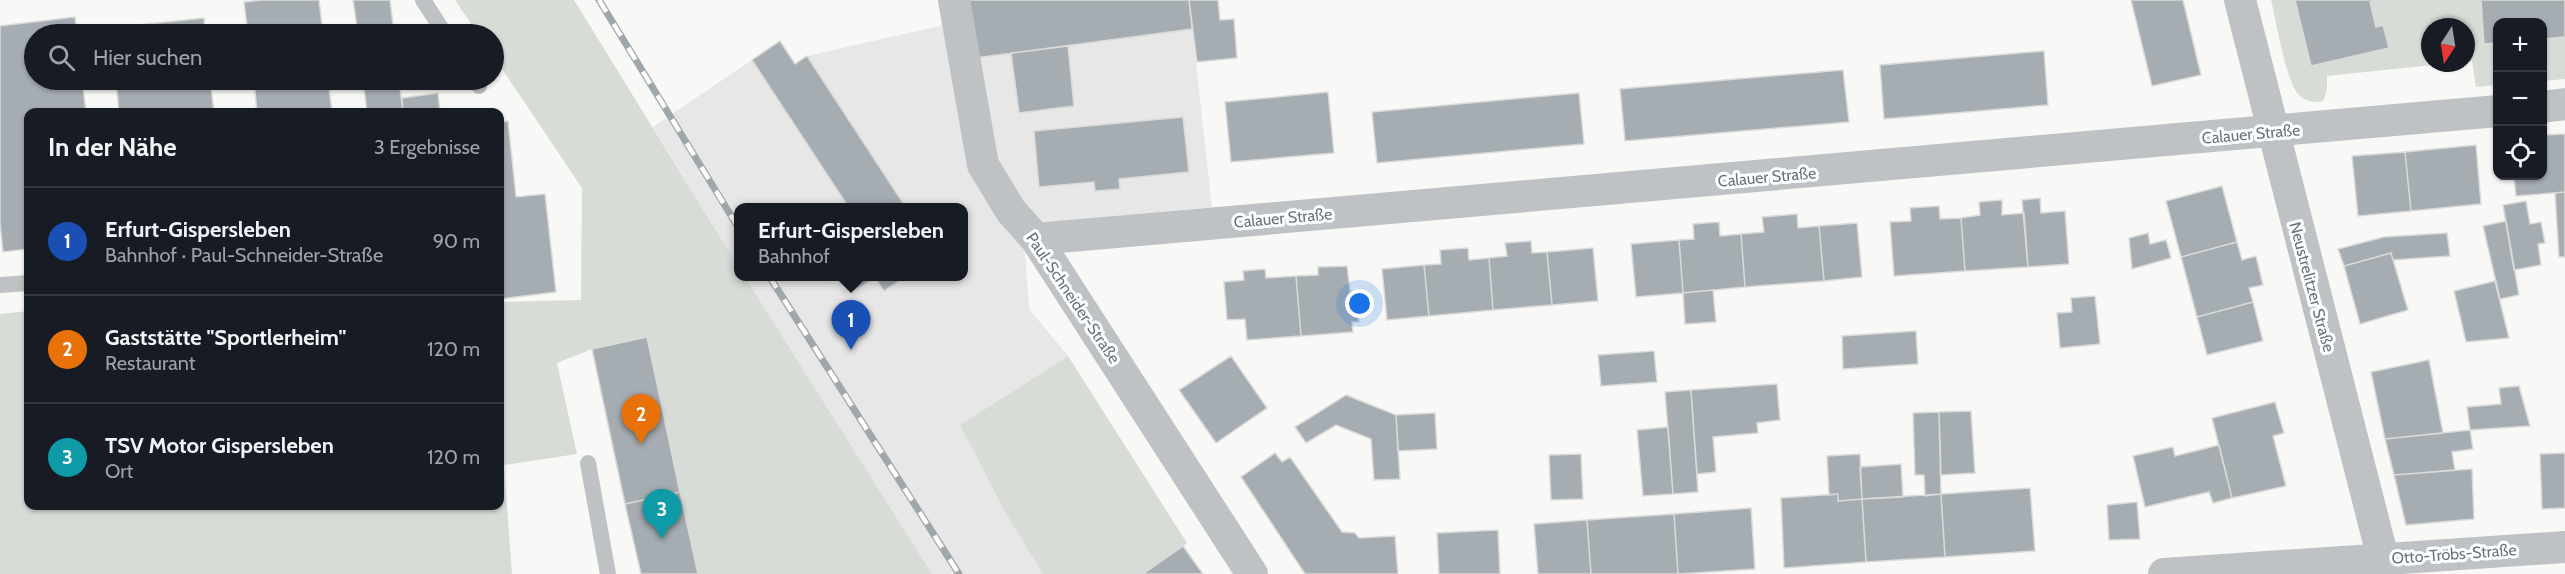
<!DOCTYPE html>
<html lang="de">
<meta charset="utf-8">
<style>
:root{--surface:#171b24;--page:#20242c;--text:#f1f3f6;--muted:#9ea1a6;--line:#363941;--accent:#cf563f}
body{margin:0;font-family:Cabin,sans-serif;background:var(--page);color:var(--text)}
.controls{position:absolute;right:18px;top:18px;display:grid;overflow:hidden;border-radius:12px;box-shadow:0 2px 4px #0004}
.controls button{width:54px;height:54px;display:grid;place-items:center;padding:0;border:0;border-bottom:2px solid var(--line);background:var(--surface);color:var(--text);font:30px sans-serif}
.compass{position:absolute;left:2421px;top:18px;width:54px;height:54px;border-radius:50%;background:var(--surface);box-shadow:0 2px 4px #0004;rotate:192deg}
.you{position:absolute;left:1360px;top:304px;width:21px;height:21px;margin:-15px;border:4px solid #fff;border-radius:50%;background:#1a73e8;box-shadow:0 0 0 9px #1a73e833}
.badge{display:grid;place-items:center;width:39px;height:39px;border-radius:50%;background:var(--accent);color:#fff;font-size:20px;font-weight:700}
.pin{position:absolute;translate:-50% -50px;filter:drop-shadow(0 2px 3px #0008)}
.pin::after{content:'';position:absolute;top:32px;width:21px;height:18px;background:inherit;clip-path:polygon(0 0,100% 0,50% 100%)}
.popup{position:absolute;left:734px;top:203px;width:234px;height:78px;box-sizing:border-box;display:grid;place-content:center;border-radius:12px;background:var(--surface);filter:drop-shadow(0 2px 4px #0005);font-size:20px;white-space:nowrap;color:var(--muted)}
.popup b{font-size:22px;color:var(--text)}
.popup::after{content:'';position:absolute;left:50%;top:100%;margin-left:-12px;border:12px solid transparent;border-top-color:var(--surface)}
.list{margin:0;padding:0;list-style:none}
h2{display:flex;justify-content:space-between;align-items:center;height:78px;margin:0;padding:0 24px;font-size:26px}
h2 small{font-size:20px;font-weight:400;color:var(--muted)}
.list li{display:grid;grid-template-columns:39px 1fr auto;gap:18px;align-items:center;box-sizing:border-box;height:108px;padding:0 24px;border-top:2px solid var(--line)}
.list b{display:block;font-size:22px;white-space:nowrap}
.list p{margin:0;font-size:20px;white-space:nowrap;color:var(--muted)}
.list em{font-size:20px;font-style:normal;color:var(--muted)}
.icon{flex:none;width:33px;height:33px;fill:none;stroke:currentColor;stroke-width:2;stroke-linecap:round;stroke-linejoin:round}
.map{position:relative;flex:none;width:2565px;height:574px;overflow:hidden}
.search{position:absolute;background:var(--surface);box-shadow:0 2px 4px #0004;left:24px;top:24px;width:480px;height:66px;display:flex;align-items:center;gap:15px;box-sizing:border-box;padding:0 21px;border-radius:33px;color:var(--muted);font-size:22px}
.panel{position:absolute;background:var(--surface);box-shadow:0 2px 4px #0004;left:24px;top:108px;width:480px;height:402px;border-radius:12px}
.map>svg:first-child{display:block}
.built{fill:#e6e7e6}
.green{fill:#d8dcd6}
.building{fill:#a6adb2;stroke:#dadad8;stroke-width:1.5}
.lines{fill:none;stroke-linecap:round;stroke-linejoin:round}
.lane{stroke:#bec2c5;stroke-width:16}
.street{stroke:#bec2c5;stroke-width:32}
.rail-casing{stroke:#a0a7ab;stroke-width:7}
.rail{stroke:#fff;stroke-width:4.5;stroke-dasharray:14;stroke-linecap:butt}
.labels{text-anchor:middle;dominant-baseline:central;stroke-width:6;stroke-linejoin:round;paint-order:stroke}
.street-label{font-size:16px;fill:#66757d;stroke:#fff}
</style>
<div class="map">
<svg width="2565" height="574" viewBox="0 0 2565 574">
<rect width="100%" height="100%" fill="#f8f8f6"/>
<!-- built -->
<path class="built" d="M1189,0L1212,207L1023,225L1029,309L1068,356L960,425L1005,512L1043,574H932L745,277L964,276V208H738V266L653,127L780,41L795,64L807,56L957,22Z"/>
<!-- green -->
<path class="green" d="M455,0H574L738,266V276L745,277L932,574H698L646,337L592,349L557,363L577,454L504,465L512,574H0V314L28,311V506H500V302L581,300L582,188L494,57V34H478Z
M2271,0H2565V79L2543,81L2542,22H2498L2497,85L2476,87L2472,61L2466,62V27H2430V63H2452L2327,76V89L2324,100C2316,104 2306,102 2299,95C2286,82 2276,20 2271,0Z
M1068,356L1187,543L1143,574H1043L1005,512L960,425Z"/>
<!-- building -->
<path class="building" d="M262,0H319L323,34H248L244,2Z
M353,0H390L394,34H358Z
M968,0H1189L1192,29L975,58Z
M1189,0H1218L1220,20L1234,19L1237,58L1197,62Z
M2131,0H2183L2201,75L2152,86Z
M2295,0H2377L2370,2L2376,27L2383,25L2389,48L2311,66Z
M2481,0H2565V37L2542,39V22H2498V43L2484,44Z
M75,17L77,34H34V80H82L86,112H28V249L3,252L0,223V26Z
M204,18L205,34H110V28Z
M780,41L795,64L807,56L905,206L902,208H849L752,60Z
M1068,46L1074,106L1019,113L1011,53Z
M2044,51L2048,105L1884,119L1880,65Z
M1843,70L1849,122L1625,141L1620,89Z
M116,80H210L214,112H119Z
M254,80H328L332,112H257Z
M363,80H399L403,112H367Z
M1328,92L1334,153L1231,162L1225,102Z
M438,93L440,112H403L402,98Z
M1579,93L1584,144L1377,163L1372,112Z
M1183,117L1189,172L1119,179L1120,189L1095,191L1094,182L1039,187L1034,131Z
M508,121L516,197L545,194L556,292L500,299V122Z
M2565,134V192L2516,196L2514,176H2542V135Z
M2476,145L2481,204L2411,211L2405,152Z
M2405,152L2411,211L2358,216L2352,156Z
M2222,186L2237,242L2181,257L2166,201Z
M2565,192V257H2559L2555,193Z
M2040,198L2041,213L2065,211L2069,264L2028,267L2022,200Z
M2002,200V215L2024,213L2028,267L1965,271L1961,218L1980,215L1979,202Z
M2526,201L2530,224L2541,222L2545,243L2538,244L2541,265L2514,270L2503,205Z
M1939,206L1940,219L1961,218L1965,271L1894,276L1890,222L1911,221L1910,208Z
M1797,214L1798,228L1819,226L1824,281L1745,287L1741,234L1764,232L1762,217Z
M2506,221L2519,295L2500,299L2483,226Z
M1719,222L1720,236L1741,234L1745,287L1683,293L1679,240L1694,239L1693,224Z
M1857,223L1862,277L1824,281L1819,226Z
M2148,233L2150,244L2166,240L2171,258L2132,269L2129,238Z
M2447,233L2450,256L2393,260L2391,253L2344,266L2338,249L2384,237Z
M1679,240L1683,293L1636,297L1631,244Z
M1531,241L1532,253L1547,252L1552,305L1493,310L1489,258L1507,256L1505,243Z
M2237,242L2242,260L2256,256L2263,285L2249,288L2253,302L2197,317L2181,257Z
M1468,248L1469,260L1489,258L1493,310L1429,316L1424,265L1441,264L1440,250Z
M1593,248L1598,301L1552,305L1547,252Z
M2391,253L2408,310L2360,324L2344,266Z
M1424,265L1429,316L1387,320L1382,269Z
M1347,266L1350,291L1357,290L1359,322H1352L1353,332L1301,336L1296,276L1318,275V267Z
M1265,269L1266,278L1296,276L1301,336L1247,340L1245,319L1227,320L1224,282L1244,280L1243,271Z
M844,276H907L884,291L875,278L854,291Z
M2495,281L2509,338L2466,342L2454,291Z
M1713,290L1716,322L1685,324L1683,293Z
M2095,296L2100,344L2060,348L2057,313L2072,312L2071,298Z
M2253,302L2263,341L2207,355L2197,317Z
M1916,331L1918,364L1843,369L1842,336Z
M647,337L680,492L625,504L592,349Z
M1654,351L1657,382L1601,386L1598,355Z
M1231,356L1267,408L1216,443L1179,390Z
M2429,360L2443,433L2385,439L2371,372Z
M1777,384L1780,420L1757,423L1758,433L1713,437L1716,472L1697,474L1691,390Z
M2519,386L2530,426L2470,430L2467,407L2501,404L2499,388Z
M1691,390L1698,492L1673,494L1665,392Z
M1346,395L1396,415L1400,479L1374,480L1371,439L1336,425L1306,443L1295,427Z
M2275,402L2284,433L2273,436L2286,486L2232,498L2212,418Z
M1971,411L1975,473L1941,475L1939,412Z
M1939,412L1941,494L1925,496L1924,475H1915L1913,413Z
M1435,413L1437,449L1398,451L1396,415Z
M1668,427L1673,494L1643,496L1637,430Z
M2470,430L2473,449L2452,452L2455,470L2394,475L2385,439Z
M2219,445L2232,498L2213,503L2209,492L2145,507L2133,456L2173,447L2175,456Z
M1275,453L1282,462L1290,457L1342,532L1355,533L1359,538L1395,536L1398,574H1305L1241,477Z
M2565,453V508L2542,509L2540,454Z
M1581,454L1583,499L1551,500L1549,455Z
M1860,454L1862,499L1838,501V494L1829,495L1827,456Z
M1901,464L1903,497L1862,499L1860,467Z
M2472,469L2474,519L2406,525L2394,475Z
M2030,488L2035,551L1945,557L1941,494Z
M680,492L698,574H641L625,504Z
M1838,494V501L1862,499L1866,562L1784,568L1781,498Z
M1941,494L1945,557L1866,562L1862,499Z
M2137,502L2140,539L2109,540L2107,505Z
M1751,508L1755,569L1678,574L1674,514Z
M1674,514L1678,574H1591L1587,520Z
M1587,520L1591,574H1538L1534,524Z
M1498,530L1500,574H1439L1437,533Z
M1183,546L1203,574H1143Z"/>
<g class="lines">
<!-- lane -->
<path class="lane" d="M423,0L445,34
M475,80L479,86
M0,285L28,283
M588,463L608,574"/>
<!-- street -->
<path class="street" d="M954,0L983,165L1011,211L1036,239L1252,574
M2240,0L2387,574
M2542,107L2565,104
M1036,239L2498,111
M2164,574L2565,547"/>
<defs>
<path id="rail" d="M599,0L738,227
M769,276L959,574"/>
</defs>
<!-- rail casing -->
<use href="#rail" class="rail-casing"/>
<!-- rail -->
<use href="#rail" class="rail"/>
</g>
<g class="labels">
<!-- street labels -->
<g class="street-label">
<text transform="translate(2251 134) rotate(-5)">Calauer Straße</text>
<text transform="translate(1767 177) rotate(-5)">Calauer Straße</text>
<text transform="translate(1283 218) rotate(-5)">Calauer Straße</text>
<text transform="translate(2312 287) rotate(75)">Neustrelitzer Straße</text>
<text transform="translate(1073 298) rotate(56)">Paul-Schneider-Straße</text>
<text transform="translate(2454 554) rotate(-4)">Otto-Tröbs-Straße</text>
</g>
</g>
</svg>
<div class="controls">
<button>+</button>
<button>−</button>
<button><svg class="icon" aria-label="locate" viewBox="0 0 24 24"><circle cx="12" cy="12" r="6"/><path d="M12 2v4M12 18v4M2 12h4M18 12h4"/></svg></button>
</div>
<svg class="compass" viewBox="-18 -18 36 36"><path d="M0-13l5 13h-10z" fill="#e53935"/><path d="M0 13l5-13h-10z" fill="#9ea1a6"/></svg>
<div class="you"></div>
<div class="pin badge" style="left:851px;top:350px;background:#1a4fb4">1</div>
<div class="popup"><b>Erfurt-Gispersleben</b>Bahnhof</div>
<div class="pin badge" style="left:641px;top:444px;background:#e8710a">2</div>
<div class="pin badge" style="left:662px;top:539px;background:#0f9aa8">3</div>
<div class="search"><svg class="icon" aria-label="search" viewBox="0 0 24 24"><circle cx="10" cy="10" r="6"/><path d="M15 15l6 6"/></svg>Hier suchen</div>
<section class="panel">
<h2>In der Nähe<small>3 Ergebnisse</small></h2>
<ul class="list">
<li><span class="badge" style="background:#1a4fb4">1</span><div><b>Erfurt-Gispersleben</b><p>Bahnhof · Paul-Schneider-Straße</p></div><em>90 m</em></li>
<li><span class="badge" style="background:#e8710a">2</span><div><b>Gaststätte &quot;Sportlerheim&quot;</b><p>Restaurant</p></div><em>120 m</em></li>
<li><span class="badge" style="background:#0f9aa8">3</span><div><b>TSV Motor Gispersleben</b><p>Ort</p></div><em>120 m</em></li>
</ul>
</section>
</div>
